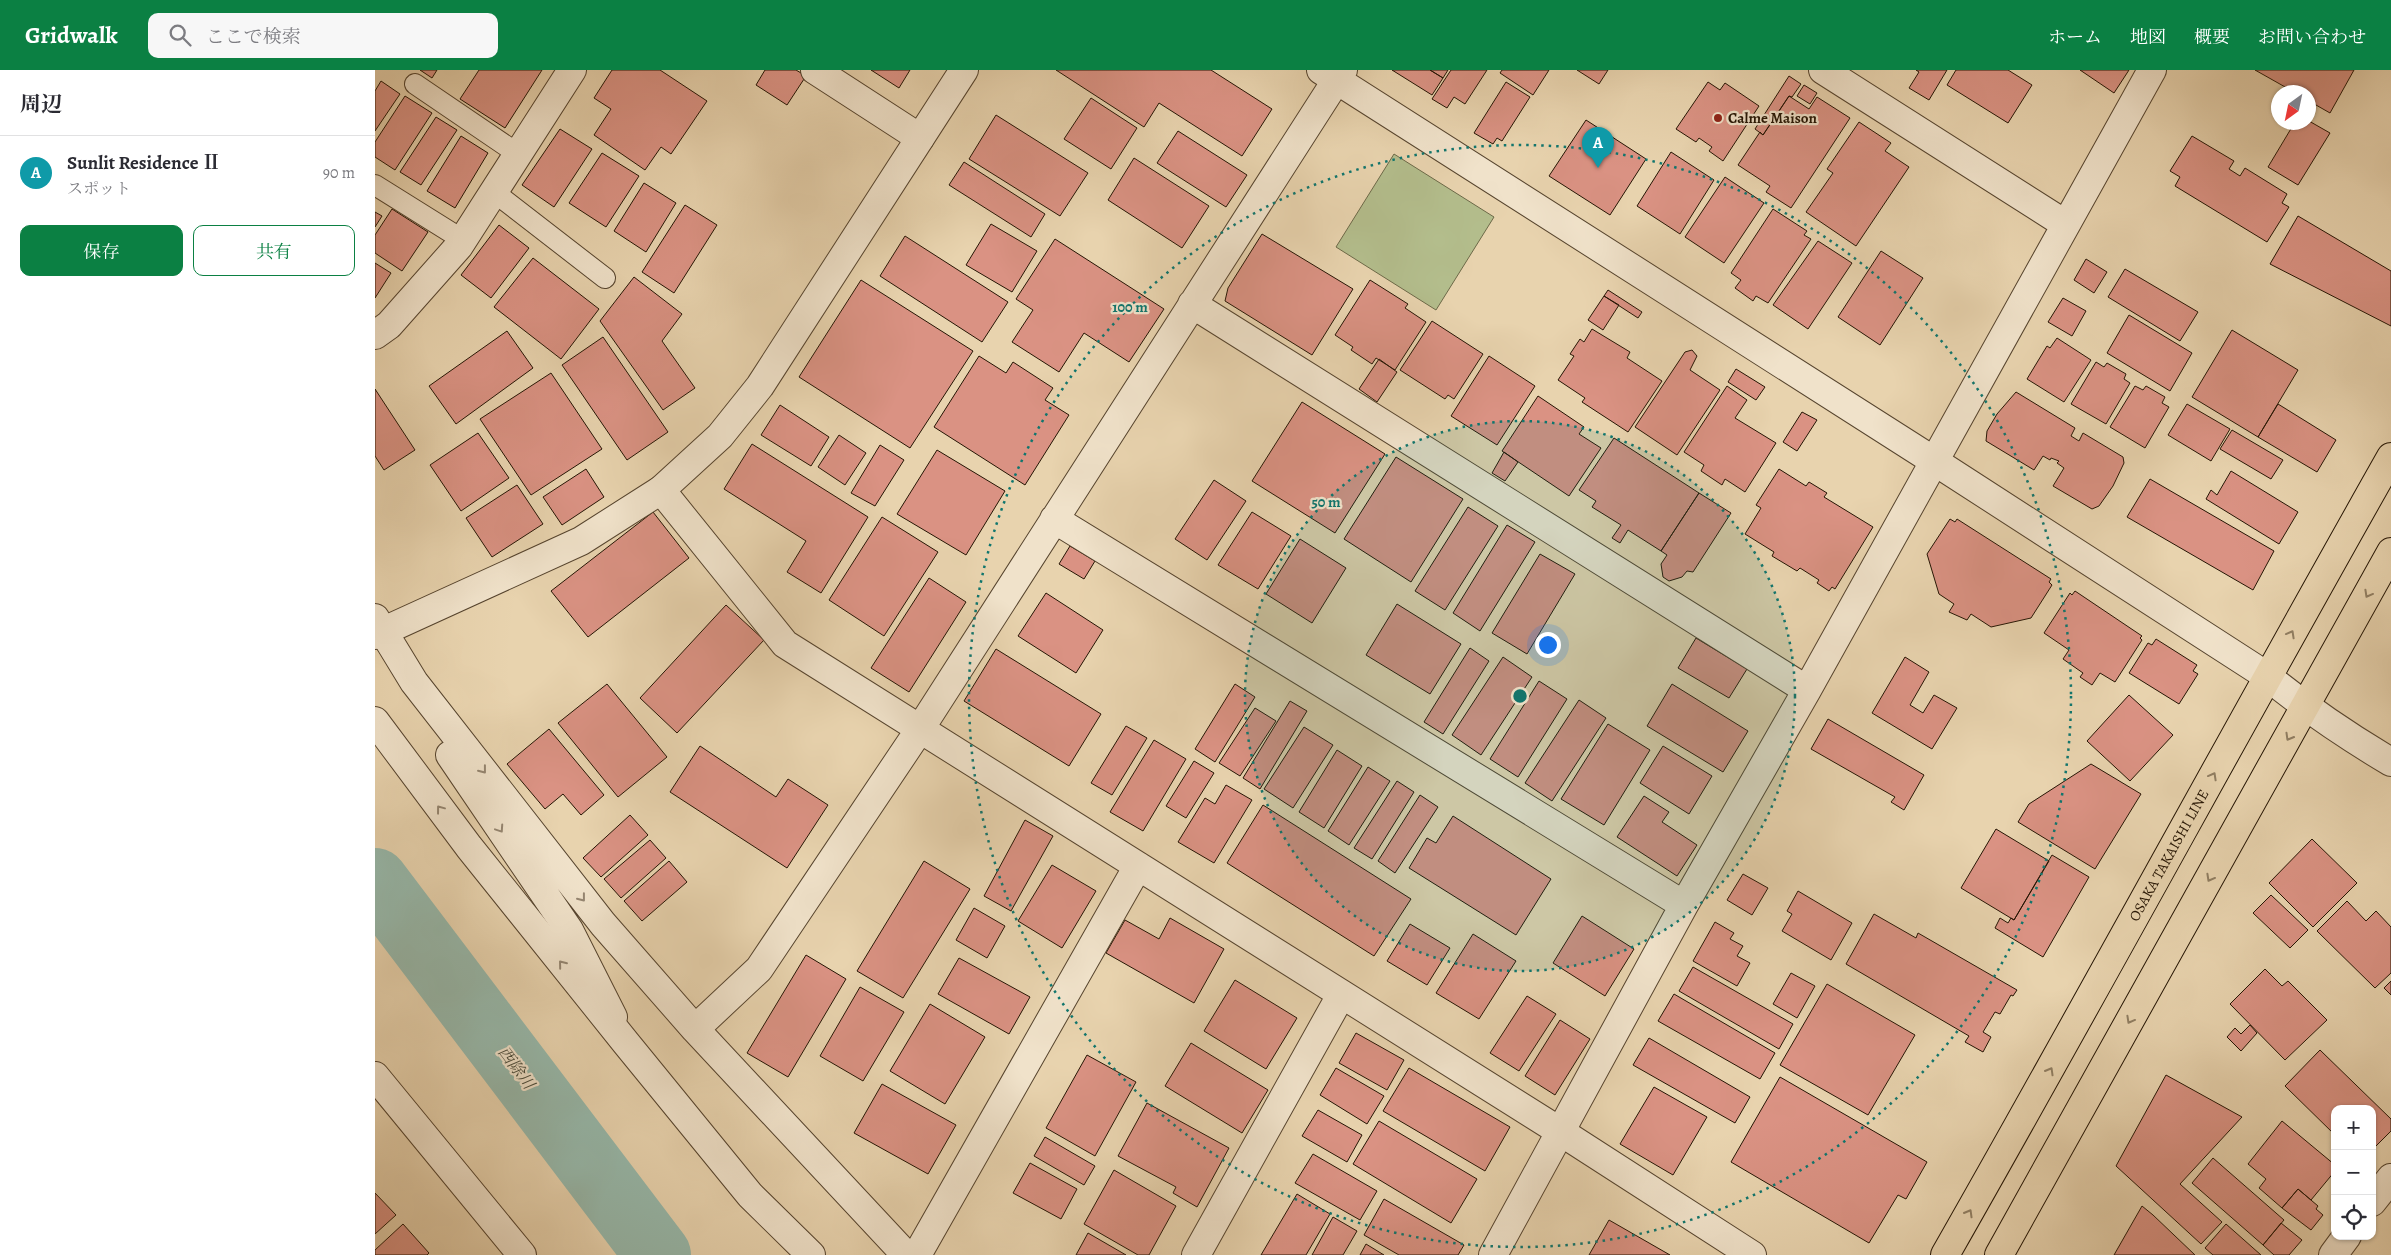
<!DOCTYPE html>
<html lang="ja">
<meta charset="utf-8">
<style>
:root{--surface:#fff;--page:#f7f7f7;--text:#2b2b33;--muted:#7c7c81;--line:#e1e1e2;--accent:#0b8043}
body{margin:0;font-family:Alegreya,"Noto Serif JP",serif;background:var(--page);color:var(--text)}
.controls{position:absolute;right:15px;bottom:15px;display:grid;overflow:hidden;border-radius:10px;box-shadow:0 1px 4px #0004}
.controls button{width:45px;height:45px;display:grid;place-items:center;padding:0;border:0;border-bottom:1px solid var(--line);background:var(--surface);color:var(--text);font:25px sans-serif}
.compass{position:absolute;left:1896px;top:15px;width:45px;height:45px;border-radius:50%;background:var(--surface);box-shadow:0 1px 4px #0004;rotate:213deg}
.you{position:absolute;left:1172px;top:574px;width:18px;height:18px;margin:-12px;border:4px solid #fff;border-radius:50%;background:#1a73e8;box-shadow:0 0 0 8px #1a73e833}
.badge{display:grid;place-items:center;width:32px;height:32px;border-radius:50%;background:var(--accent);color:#fff;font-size:16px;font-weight:700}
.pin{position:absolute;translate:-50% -41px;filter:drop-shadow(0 1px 2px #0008)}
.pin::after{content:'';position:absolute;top:26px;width:18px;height:15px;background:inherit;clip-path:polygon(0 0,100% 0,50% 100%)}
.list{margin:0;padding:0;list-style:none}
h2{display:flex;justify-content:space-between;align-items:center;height:65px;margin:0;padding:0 20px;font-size:21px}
h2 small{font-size:16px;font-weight:400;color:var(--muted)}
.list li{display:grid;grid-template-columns:32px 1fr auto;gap:15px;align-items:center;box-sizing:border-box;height:75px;padding:0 20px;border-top:1px solid var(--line)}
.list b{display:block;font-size:19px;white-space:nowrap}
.list p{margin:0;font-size:16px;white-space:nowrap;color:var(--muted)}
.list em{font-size:16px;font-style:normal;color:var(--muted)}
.actions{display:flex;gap:10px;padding:15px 20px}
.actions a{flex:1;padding:11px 0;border:1px solid var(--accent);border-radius:10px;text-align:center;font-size:18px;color:var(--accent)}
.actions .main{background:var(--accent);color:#fff}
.icon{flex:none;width:28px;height:28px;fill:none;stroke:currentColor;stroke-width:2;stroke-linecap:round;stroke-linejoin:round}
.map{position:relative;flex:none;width:2016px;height:1185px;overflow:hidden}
header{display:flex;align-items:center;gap:30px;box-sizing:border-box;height:70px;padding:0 25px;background:var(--accent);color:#fff}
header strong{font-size:24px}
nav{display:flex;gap:28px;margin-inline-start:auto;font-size:18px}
.search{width:350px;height:45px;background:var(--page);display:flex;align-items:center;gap:12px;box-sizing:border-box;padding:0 18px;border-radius:10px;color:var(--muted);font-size:19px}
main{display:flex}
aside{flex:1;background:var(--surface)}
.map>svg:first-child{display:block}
.green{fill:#b3bd8c;stroke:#6c6948}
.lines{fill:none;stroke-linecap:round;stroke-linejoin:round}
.river{stroke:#97b8aa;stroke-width:66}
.building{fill:#da9283;stroke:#251504}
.service-casing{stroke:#56442e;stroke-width:22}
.minor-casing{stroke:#56442e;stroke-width:30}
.tertiary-casing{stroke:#56442e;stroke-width:30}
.primary-casing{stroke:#251504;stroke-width:30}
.service{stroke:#f0e2ca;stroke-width:20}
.minor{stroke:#f0e2ca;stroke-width:28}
.tertiary{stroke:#f0e2ca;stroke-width:28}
.primary{stroke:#e8d3ae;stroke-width:28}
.oneway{stroke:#907e62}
.oneway2{stroke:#958671}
.ring{fill:none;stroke:#0f766e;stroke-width:2.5;stroke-dasharray:2.5 5}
.poi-dot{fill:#8f2418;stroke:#f0e2ca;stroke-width:2}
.labels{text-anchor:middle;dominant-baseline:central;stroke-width:4.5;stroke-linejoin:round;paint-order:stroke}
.poi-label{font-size:15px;font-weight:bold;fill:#251504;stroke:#f0e2ca;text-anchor:start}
.street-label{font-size:15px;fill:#251504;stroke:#f0e2ca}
.water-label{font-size:16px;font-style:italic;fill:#4d4e3e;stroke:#f0e2ca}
.centre{fill:#0f766e;stroke:#f0e2ca;stroke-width:2.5}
.ring-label{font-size:15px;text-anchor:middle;font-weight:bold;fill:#0f766e;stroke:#f0e2ca;stroke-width:4.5;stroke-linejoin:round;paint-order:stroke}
</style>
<header>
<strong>Gridwalk</strong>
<div class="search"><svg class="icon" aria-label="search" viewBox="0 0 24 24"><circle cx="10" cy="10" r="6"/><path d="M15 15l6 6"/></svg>ここで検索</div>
<nav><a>ホーム</a><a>地図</a><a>概要</a><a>お問い合わせ</a></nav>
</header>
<main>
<aside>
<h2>周辺<small></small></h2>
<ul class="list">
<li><span class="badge" style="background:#0f9aa8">A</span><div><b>Sunlit Residence Ⅱ</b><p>スポット</p></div><em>90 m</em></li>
</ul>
<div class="actions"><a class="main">保存</a><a>共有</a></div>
</aside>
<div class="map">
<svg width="2016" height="1185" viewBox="0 0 2016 1185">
<rect width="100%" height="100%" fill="#e8d3ae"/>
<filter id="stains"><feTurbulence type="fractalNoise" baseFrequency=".004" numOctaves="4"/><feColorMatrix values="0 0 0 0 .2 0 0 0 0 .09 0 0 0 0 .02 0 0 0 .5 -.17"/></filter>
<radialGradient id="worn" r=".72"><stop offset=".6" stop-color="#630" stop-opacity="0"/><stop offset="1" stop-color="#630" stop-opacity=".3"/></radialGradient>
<!-- green -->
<path class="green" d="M1019,84L1119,147L1061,240L961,177Z"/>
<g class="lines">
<!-- river -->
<path class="river" d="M0,811L283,1185"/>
</g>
<!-- building -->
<path class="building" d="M45,0H62L57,8Z
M104,0H167L130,58L85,29Z
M237,0H285L332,31L296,84L286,77L270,100L219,65L236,39L219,28Z
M390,0H421L431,6L412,35L381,15Z
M496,0H535L524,18Z
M681,0H836L897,39L867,86L784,33L769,57Z
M1017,0H1055L1068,8L1057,25Z
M1055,0H1073L1068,8Z
M1076,0H1112L1090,34L1079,27L1072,38L1057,29Z
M1127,0H1174L1158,25L1125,3Z
M1202,0H1233L1224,14Z
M1541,0H1572L1554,30L1534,18L1544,2Z
M1581,0H1633L1657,15L1633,53L1572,15Z
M1705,0H1754L1739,23Z
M1880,0H1979L1955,43L1934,31V22H1919Z
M1414,6L1426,14L1417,27L1414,26L1388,65L1380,59Z
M6,11L25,24L0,61V21Z
M1131,12L1155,27L1127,71L1122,68L1118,74L1099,63Z
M1333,12L1345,20L1350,13L1384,36L1348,91L1334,81L1337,77L1324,68L1321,72L1301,59Z
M1429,15L1442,23L1435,34L1422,26Z
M30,26L57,43L20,100L0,87V72Z
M1414,26L1434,39L1442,27L1475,48L1416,138L1391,122L1395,116L1363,95L1385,62L1388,65Z
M716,28L762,58L736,99L689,69Z
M621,45L713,103L685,146L594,89Z
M1934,45L1936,47L1934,51L1955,63L1923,115L1893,97L1920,52H1934Z
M61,47L82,60L46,115L25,102Z
M1211,50L1271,89L1235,145L1174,106Z
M1484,52L1516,73L1510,81L1534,97L1481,176L1431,142L1458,103L1452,99Z
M185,59L217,79L179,137L147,115Z
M803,61L872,105L851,137L782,93Z
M86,66L113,83L80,138L52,121Z
M1817,66L1859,91L1854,99L1865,106L1870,98L1912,124L1907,133L1914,137L1892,172L1800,116L1805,107L1795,101Z
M1296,82L1339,110L1305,164L1262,136Z
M227,83L264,106L231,157L194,133Z
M759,88L834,136L807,178L733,130Z
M589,92L670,144L656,167L574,115Z
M1350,107L1389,133L1349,193L1310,167Z
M269,113L301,133L271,182L239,161Z
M310,135L342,155L299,223L267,202Z
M17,139L53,162L27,201L0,183V165Z
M1398,139L1432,161L1429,165L1436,169L1393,233L1381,226L1378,231L1360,218L1366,210L1356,203Z
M0,142L7,146L0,157Z
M1923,146L2016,201V256L1895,194Z
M616,154L662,181L637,222L591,195Z
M124,155L154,178L116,228L86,205Z
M887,164L978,219L937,285L850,231L853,218Z
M530,166L633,232L607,272L505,206Z
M680,169L789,239L754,292L709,263L684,302L637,272L658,240L641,229Z
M1443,171L1477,193L1433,259L1398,235Z
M1506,181L1548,208L1505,275L1463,247Z
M158,188L224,239L186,289L119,237Z
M1711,189L1732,202L1719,223L1699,210Z
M0,193L16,203L0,228Z
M1750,199L1823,242L1805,271L1733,227Z
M259,207L307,244L287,271L320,318L288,340L225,251Z
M486,210L598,281L535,378L424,307Z
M995,210L1033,234L1030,238L1051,252L1020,300L1001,288L997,294L976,280L978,277L960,265Z
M1233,220L1267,242L1263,248L1229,226Z
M1229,226L1244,235L1228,260L1213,250Z
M1688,228L1711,241L1697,266L1673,252Z
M1754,245L1817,283L1795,321L1732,283Z
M1057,251L1108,284L1079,329L1073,325L1070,329L1025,300Z
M1217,259L1255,282L1252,288L1287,311L1253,362L1207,332L1210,328L1183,310L1199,286L1195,284L1205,269L1209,272Z
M1857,260L1923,300L1883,367L1817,327Z
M132,261L158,298L81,354L54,316Z
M228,267L293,362L252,390L187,295Z
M1682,268L1716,290L1689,332L1652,309L1672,276L1675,278Z
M1317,280L1322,286L1315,300L1345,320L1302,385L1260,357L1310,282Z
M604,286L631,303L638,292L678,318L670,330L694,345L650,415L559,357Z
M1114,286L1160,316L1122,375L1076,346Z
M1004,289L1022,302L1002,332L984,319Z
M1721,292L1729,297L1732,293L1751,304L1749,309L1755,313L1731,354L1696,334Z
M1361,299L1390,317L1381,330L1353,312Z
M176,303L227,379L156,425L105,349Z
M1352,316L1372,330L1360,348L1401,373L1370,422L1350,409L1347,415L1326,401L1329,395L1309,382Z
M1760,316L1768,320L1771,316L1790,327L1787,333L1794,337L1770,378L1735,357Z
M0,319L40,380L9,400L0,386Z
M1641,322L1700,358L1696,366L1704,371L1708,363L1748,387L1749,393L1738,416L1724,436L1717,439L1678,416L1689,398L1682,393L1684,391L1676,388L1675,390L1668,386L1659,400L1611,371L1612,361L1622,344Z
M1163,326L1209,357L1204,364L1226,378L1194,426L1127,381Z
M927,332L1010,384L960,463L877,411Z
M1812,334L1855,359L1836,391L1793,365Z
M1903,334L1961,370L1942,402L1883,367Z
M405,335L454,367L436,396L386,365Z
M1427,342L1442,350L1422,381L1408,372Z
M1857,360L1908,390L1896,409L1845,379Z
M103,363L134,408L86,441L55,395Z
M464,365L491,383L470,415L443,397Z
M1239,368L1324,423L1286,481L1253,460L1245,473L1237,468L1246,455L1217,437L1221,431L1204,420Z
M377,374L493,447L446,523L412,502L431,471L349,419Z
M505,375L529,390L500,436L476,423Z
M562,380L630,421L591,485L522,444Z
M1129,382L1143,392L1130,411L1117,403Z
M1021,387L1088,429L1036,512L969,469Z
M211,399L229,427L187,455L168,427Z
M1404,399L1431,416L1434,412L1452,423L1449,427L1498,457L1460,519L1457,517L1454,521L1442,513L1444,510L1425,498L1422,501L1397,486L1399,482L1370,464L1386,438L1381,435Z
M1856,401L1923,442L1904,474L1831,429L1836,420L1842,425Z
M1775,409L1899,481L1878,520L1752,447Z
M839,410L871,431L832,490L800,469Z
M142,415L168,454L117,487L91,448Z
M1324,423L1356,443L1318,502L1312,501L1307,507L1294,511L1288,507L1286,494L1292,485L1286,481Z
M1093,437L1123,456L1070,540L1040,521Z
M278,442L314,488L213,567L176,521Z
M877,442L916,466L883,519L843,495Z
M507,447L563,482L509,566L454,530Z
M1575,449L1580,452L1582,449L1676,509L1674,512L1677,515L1656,548L1616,557L1596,544L1592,550L1574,542L1579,534L1564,524L1552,484Z
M1132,455L1160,472L1105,561L1078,543Z
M925,469L971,498L937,553L891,524Z
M695,476L720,491L709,509L684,494Z
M1165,484L1200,504L1152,584L1117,563Z
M554,508L591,532L534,622L496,598Z
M1700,521L1767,566L1765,568L1767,570L1740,612L1725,603L1717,615L1705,607L1708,603L1688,589L1694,580L1669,563L1695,523L1697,525Z
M671,523L728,560L701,603L643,566Z
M1022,534L1086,574L1055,624L991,585Z
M351,535L389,570L302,663L265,628Z
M1321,568L1372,599L1354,628L1303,598Z
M1781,569L1822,595L1818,601L1823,604L1804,634L1754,603L1773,573L1777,575Z
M1095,578L1114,591L1068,664L1049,652Z
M621,579L726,644L694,696L589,631Z
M1128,587L1157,607L1106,685L1077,665Z
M1530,587L1554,602L1535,635L1548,643L1559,625L1582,638L1557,679L1497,643Z
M1164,611L1192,629L1143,707L1115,689Z
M232,614L292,687L243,727L183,653Z
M860,614L880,627L840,692L820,679Z
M1297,614L1373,661L1348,702L1272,656Z
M1754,625L1798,665L1755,711L1712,671Z
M1204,630L1231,648L1177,731L1150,713Z
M915,631L932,641L885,719L868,708Z
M880,638L901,651L865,706L844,693Z
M1453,649L1549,705L1529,740L1516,732L1520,727L1436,679Z
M1233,654L1275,680L1229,755L1186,729Z
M751,656L772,668L737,725L716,713Z
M929,657L958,675L918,738L889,719Z
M174,659L229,725L206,745L188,724L170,739L132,694Z
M779,670L811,689L768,761L735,742Z
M325,676L401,727L413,709L453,735L412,798L295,722Z
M1288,676L1337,706L1314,744L1265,713Z
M962,680L987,696L949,758L924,742Z
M819,691L839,703L811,748L791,736Z
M1716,694L1766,724L1720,799L1643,752L1654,734Z
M993,697L1015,711L974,775L953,761Z
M1022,711L1039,722L997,789L979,778Z
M851,715L877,730L839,793L803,772L830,728L840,734Z
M1045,725L1063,737L1020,803L1003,791Z
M1269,726L1294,742L1287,752L1322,775L1302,806L1242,767Z
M888,735L1036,829L999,886L852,793Z
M255,745L273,765L226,807L208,788Z
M1078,746L1176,809L1141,865L1034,798L1052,768L1061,773Z
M650,750L678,766L636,841L609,826Z
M1621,759L1674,791L1639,850L1586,818Z
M1937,769L1982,813L1938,857L1894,813Z
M275,770L291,788L246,828L229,809Z
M1677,785L1714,807L1668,887L1620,858L1625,848L1633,853L1636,848L1639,850Z
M294,791L312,812L267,851L249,831Z
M549,791L595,819L528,928L482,901Z
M677,795L721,821L687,878L643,851Z
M1368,804L1393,818L1377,845L1352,830Z
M1423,821L1477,853L1456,890L1407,861L1417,844L1412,841Z
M1896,825L1933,860L1915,878L1878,843Z
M1972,831L1991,851L2001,841L2016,857V903L2000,918L1942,861Z
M599,838L630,856L612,888L581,870Z
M1499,844L1541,868L1543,863L1642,920L1638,926L1636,925L1625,944L1620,942L1608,962L1616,967L1608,982L1590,972L1594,966L1471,894Z
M1207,846L1259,879L1230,926L1178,893Z
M795,848L849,879L819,933L731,883L750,850L784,869Z
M1340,852L1359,863L1355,869L1368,876L1362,886L1375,893L1362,916L1318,891Z
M1035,854L1075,878L1052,915L1012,891Z
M1098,864L1141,891L1104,949L1061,923Z
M431,885L471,909L413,1007L372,983Z
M584,888L655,927L634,964L563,924Z
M1318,897L1418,954L1404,979L1304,921Z
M1890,899L1907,916L1913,911L1952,950L1910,990L1855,934Z
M1416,903L1440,916L1422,948L1398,934Z
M860,910L922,948L891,999L829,961Z
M2016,911V925L2009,918Z
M1452,914L1540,965L1493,1045L1405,995Z
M485,917L529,942L488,1011L445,986Z
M1299,924L1400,983L1385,1009L1283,951Z
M1152,926L1181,944L1144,1001L1115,983Z
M555,934L610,967L570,1034L515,1001Z
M1185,950L1215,969L1180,1025L1150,1006Z
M1875,955L1882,963L1866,981L1852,967L1860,958L1866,964Z
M981,963L1029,990L1012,1020L964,993Z
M1274,968L1375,1027L1360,1053L1258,995Z
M816,973L893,1020L867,1063L790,1016Z
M1945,980L2016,1049V1061L1997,1080V1039H1960V1065L1910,1016Z
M712,985L761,1012L720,1086L671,1058Z
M961,998L1009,1026L992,1054L945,1025Z
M1034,998L1135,1057L1110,1101L1008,1041Z
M1791,1005L1867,1047L1805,1114L1847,1152L1826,1174L1741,1096Z
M1405,1007L1552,1092L1531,1129L1523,1125L1494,1173L1356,1092Z
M507,1014L581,1055L553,1104L479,1063Z
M1279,1017L1332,1047L1298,1105L1245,1074Z
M772,1033L854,1078L822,1137L798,1123L801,1117L743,1086Z
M943,1040L987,1065L972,1092L927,1066Z
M1004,1051L1102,1109L1076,1153L978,1094Z
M1907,1051L1960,1095V1101L1936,1130L1923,1119L1907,1138L1884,1118L1891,1109L1873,1094Z
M670,1067L720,1096L709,1115L659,1086Z
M938,1084L1002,1121L985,1150L920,1113Z
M1838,1088L1909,1150L1888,1175L1817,1113Z
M655,1093L702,1119L686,1149L638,1123Z
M739,1100L801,1136L774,1185H763L709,1154Z
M1923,1119L1943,1136L1941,1139L1948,1145L1936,1160L1907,1138Z
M0,1123L21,1145L0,1164Z
M922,1124L955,1144L931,1185H886Z
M1009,1129L1089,1175L1083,1185H1024L989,1165Z
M1767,1136L1778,1145L1820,1185H1739Z
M958,1147L982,1161L968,1185H937Z
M1234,1150L1295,1185H1214Z
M1906,1153L1927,1170L1914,1185H1899L1888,1175Z
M28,1154L54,1183L52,1185H0V1180Z
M1851,1154L1886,1185H1838L1830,1178Z
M713,1163L751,1185H701Z
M991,1174L1009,1185H985Z"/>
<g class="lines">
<defs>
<path id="service" d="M40,14L143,84
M0,115L88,170
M119,122L230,208"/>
<path id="minor" d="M440,0L545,68
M1448,0L1690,154
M817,234L1432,620
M0,265L14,255L84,176L197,0
M286,420L410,574L1186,1062L1377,1185
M679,449L1309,835
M0,548L39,612L228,854L320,959L531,1185
M75,685L194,860L238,947
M320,959L384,899L545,659L968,0
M542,1185L763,796
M821,1185L966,925
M1118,1185L1309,835L1432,620L1777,0"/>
<path id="tertiary" d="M946,0L1559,391L1892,606C1932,639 1972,666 2016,692
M0,565L206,471L286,420L345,366L385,316L589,0
M0,651L94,777L251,973L375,1125L436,1185
M0,1006L147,1185
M1997,1132L2016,1108
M1958,1185L1972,1166"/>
<g id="primary">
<path id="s1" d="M1570,1185C1721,920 1866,652 2016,387"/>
<path d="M1624,1185L2016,482"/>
</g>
</defs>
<!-- service casing -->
<use href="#service" class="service-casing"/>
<!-- minor casing -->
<use href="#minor" class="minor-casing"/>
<!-- tertiary casing -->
<use href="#tertiary" class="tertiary-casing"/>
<!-- primary casing -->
<use href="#primary" class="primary-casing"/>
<!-- service -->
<use href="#service" class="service"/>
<!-- minor -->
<use href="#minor" class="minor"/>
<!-- tertiary -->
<use href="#tertiary" class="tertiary"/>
<!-- primary -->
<use href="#primary" class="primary"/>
</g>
<!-- one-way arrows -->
<defs><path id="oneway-chevron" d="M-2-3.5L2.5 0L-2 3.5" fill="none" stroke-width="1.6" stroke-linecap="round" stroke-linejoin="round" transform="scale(1.25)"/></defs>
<g class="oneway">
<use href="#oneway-chevron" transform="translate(1993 524) rotate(119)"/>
<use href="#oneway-chevron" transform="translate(1916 564) rotate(-61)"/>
<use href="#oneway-chevron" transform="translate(1914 667) rotate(120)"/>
<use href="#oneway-chevron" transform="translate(1838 706) rotate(-61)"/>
<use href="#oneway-chevron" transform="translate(1835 808) rotate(119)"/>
<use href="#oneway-chevron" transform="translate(1755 950) rotate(119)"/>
<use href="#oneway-chevron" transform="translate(1675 1001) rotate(-60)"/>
<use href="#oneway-chevron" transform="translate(1594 1143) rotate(-60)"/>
</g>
<g class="oneway2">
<use href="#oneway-chevron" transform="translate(108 700) rotate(52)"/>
<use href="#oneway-chevron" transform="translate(65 739) rotate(-127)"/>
<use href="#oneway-chevron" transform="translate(125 759) rotate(56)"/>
<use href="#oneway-chevron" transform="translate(207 828) rotate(52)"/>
<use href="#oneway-chevron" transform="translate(187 894) rotate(-129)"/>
</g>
<!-- distance rings -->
<circle cx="1145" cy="626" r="275" fill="#0f766e" fill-opacity=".12"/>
<g class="ring">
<circle cx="1145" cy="626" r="275"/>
<circle cx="1145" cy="626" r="551"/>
</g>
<!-- markers -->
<circle class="poi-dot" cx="1343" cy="48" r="5"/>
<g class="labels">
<!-- poi labels -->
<g class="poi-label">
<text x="1353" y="48">Calme Maison</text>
</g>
<!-- street labels -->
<g class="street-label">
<text stroke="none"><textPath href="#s1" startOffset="458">OSAKA TAKAISHI LINE</textPath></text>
</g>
<!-- water labels -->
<g class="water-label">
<text transform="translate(141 998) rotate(53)">西除川</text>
</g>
</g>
<circle cx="1145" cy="626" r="8" class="centre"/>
<g class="ring-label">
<text x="755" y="242">100 m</text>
<text x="951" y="437">50 m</text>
</g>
<rect width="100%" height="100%" filter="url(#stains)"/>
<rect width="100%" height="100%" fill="url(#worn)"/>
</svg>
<div class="controls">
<button>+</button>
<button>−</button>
<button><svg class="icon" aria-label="locate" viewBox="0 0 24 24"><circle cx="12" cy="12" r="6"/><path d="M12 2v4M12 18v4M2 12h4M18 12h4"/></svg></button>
</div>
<svg class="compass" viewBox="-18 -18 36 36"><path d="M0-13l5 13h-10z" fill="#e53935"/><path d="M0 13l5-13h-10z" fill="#7c7c81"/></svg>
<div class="you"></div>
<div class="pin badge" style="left:1223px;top:98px;background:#0f9aa8">A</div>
</div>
</main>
